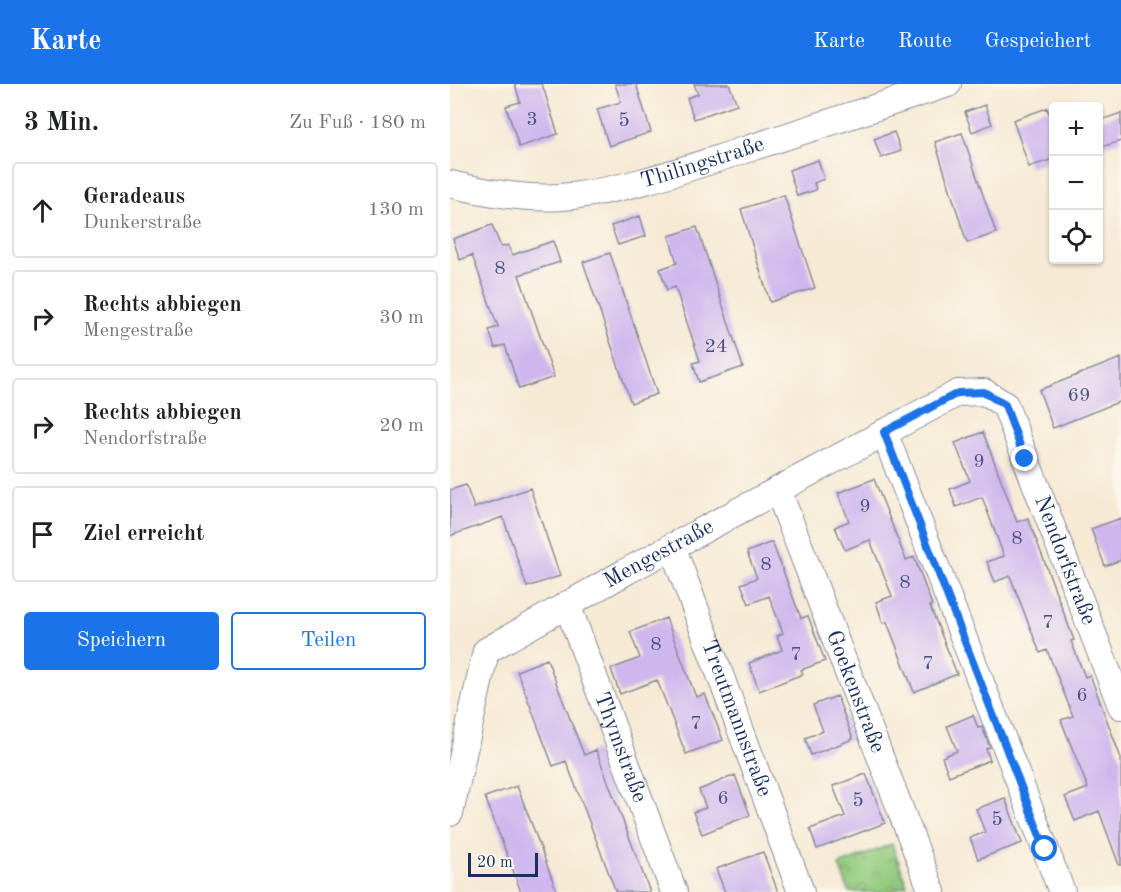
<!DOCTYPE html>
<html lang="de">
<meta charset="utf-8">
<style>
:root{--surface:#fff;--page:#f2f2f2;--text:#202124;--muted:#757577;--line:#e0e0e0;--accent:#1a73e8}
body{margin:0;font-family:"Old Standard TT",serif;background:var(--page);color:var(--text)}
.controls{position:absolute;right:18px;top:18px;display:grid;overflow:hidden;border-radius:6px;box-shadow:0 2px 4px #0004}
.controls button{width:54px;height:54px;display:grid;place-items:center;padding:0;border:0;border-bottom:2px solid var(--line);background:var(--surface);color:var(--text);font:30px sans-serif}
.scale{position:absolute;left:18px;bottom:15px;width:70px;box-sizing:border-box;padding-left:6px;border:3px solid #1b2f5e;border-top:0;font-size:16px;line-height:21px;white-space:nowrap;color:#1b2f5e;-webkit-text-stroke:4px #fbf7ec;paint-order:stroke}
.stop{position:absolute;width:18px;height:18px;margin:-14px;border:4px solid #1a73e8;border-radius:50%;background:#fff}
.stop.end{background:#1a73e8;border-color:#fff;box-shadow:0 2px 6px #0008}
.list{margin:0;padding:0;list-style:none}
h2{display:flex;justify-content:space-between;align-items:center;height:78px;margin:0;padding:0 24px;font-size:26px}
h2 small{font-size:20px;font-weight:400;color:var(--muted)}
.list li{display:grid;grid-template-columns:39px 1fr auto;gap:18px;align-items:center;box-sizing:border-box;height:96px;margin:0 12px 12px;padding:0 12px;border:2px solid var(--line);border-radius:6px}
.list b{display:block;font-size:22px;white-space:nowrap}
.list p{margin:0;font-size:20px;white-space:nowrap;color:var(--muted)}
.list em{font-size:20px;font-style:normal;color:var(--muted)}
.actions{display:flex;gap:12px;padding:18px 24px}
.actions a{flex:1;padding:14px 0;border:2px solid var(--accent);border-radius:6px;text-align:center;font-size:21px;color:var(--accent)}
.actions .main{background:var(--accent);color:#fff}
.icon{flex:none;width:33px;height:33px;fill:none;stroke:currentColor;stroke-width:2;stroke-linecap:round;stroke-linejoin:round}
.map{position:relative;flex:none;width:671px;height:808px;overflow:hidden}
header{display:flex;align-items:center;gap:36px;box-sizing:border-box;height:84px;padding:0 30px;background:var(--accent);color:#fff}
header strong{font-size:28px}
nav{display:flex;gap:33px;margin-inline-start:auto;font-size:21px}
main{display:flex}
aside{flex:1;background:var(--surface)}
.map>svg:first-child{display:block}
.park{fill:url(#park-crowns);stroke:#567c6d;stroke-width:1.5}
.building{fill:#cfb7ed}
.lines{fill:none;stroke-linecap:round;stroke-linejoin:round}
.minor-casing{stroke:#888c9a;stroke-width:28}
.minor{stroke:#fff;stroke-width:26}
.route{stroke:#1a73e8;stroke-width:8}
.labels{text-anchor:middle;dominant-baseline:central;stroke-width:4.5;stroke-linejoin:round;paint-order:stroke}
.number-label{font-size:20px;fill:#485182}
.street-label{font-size:22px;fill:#1b2f5e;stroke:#fbf7ec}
</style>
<header>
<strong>Karte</strong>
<nav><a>Karte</a><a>Route</a><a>Gespeichert</a></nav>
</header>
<main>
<aside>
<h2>3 Min.<small>Zu Fuß · 180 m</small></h2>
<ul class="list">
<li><svg class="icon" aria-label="ahead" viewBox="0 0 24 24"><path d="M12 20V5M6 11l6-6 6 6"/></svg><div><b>Geradeaus</b><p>Dunkerstraße</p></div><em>130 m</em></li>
<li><svg class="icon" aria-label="right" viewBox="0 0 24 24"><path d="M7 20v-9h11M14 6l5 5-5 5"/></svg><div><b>Rechts abbiegen</b><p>Mengestraße</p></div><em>30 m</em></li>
<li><svg class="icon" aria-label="right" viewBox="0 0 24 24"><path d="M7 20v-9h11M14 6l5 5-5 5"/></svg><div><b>Rechts abbiegen</b><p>Nendorfstraße</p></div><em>20 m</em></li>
<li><svg class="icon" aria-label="arrive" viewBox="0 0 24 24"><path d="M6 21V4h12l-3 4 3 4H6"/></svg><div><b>Ziel erreicht</b></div></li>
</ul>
<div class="actions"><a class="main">Speichern</a><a>Teilen</a></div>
</aside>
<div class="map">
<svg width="671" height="808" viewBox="0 0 671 808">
<defs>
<pattern id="park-crowns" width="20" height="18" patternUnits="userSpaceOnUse" patternTransform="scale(1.5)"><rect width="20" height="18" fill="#91c97c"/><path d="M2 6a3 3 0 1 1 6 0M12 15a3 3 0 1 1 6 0" fill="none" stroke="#76a469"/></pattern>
</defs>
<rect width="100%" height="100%" fill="#fbf7ec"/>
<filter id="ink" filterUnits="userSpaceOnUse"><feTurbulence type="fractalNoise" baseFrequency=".0167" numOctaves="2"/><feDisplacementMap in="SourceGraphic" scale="12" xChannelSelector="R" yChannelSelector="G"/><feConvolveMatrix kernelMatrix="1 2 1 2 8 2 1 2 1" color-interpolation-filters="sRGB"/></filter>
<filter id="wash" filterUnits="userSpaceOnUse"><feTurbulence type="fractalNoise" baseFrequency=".008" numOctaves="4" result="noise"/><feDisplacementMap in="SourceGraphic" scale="24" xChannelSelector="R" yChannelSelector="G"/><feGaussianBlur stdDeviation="1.35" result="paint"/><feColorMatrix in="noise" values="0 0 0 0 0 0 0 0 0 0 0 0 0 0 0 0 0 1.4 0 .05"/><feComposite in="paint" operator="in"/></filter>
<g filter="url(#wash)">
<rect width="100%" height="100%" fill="#f6ead5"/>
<!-- park -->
<path class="park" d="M442,760L457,801L439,808H399L389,781Z"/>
<g id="blocks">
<!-- building -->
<path class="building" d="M65,0H92L108,50L69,63L56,22L70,18Z
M165,0H186L201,48L159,62L147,25L171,18Z
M244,0H279L287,20L244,35L237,14L248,10Z
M535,21L542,40L522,48L515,28Z
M597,24L603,42V75L579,83L563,36Z
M671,29V57L648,64V37Z
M444,48L451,67L431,74L424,55Z
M512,49L546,149L517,159L485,58Z
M368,76L374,95L364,99L366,106L347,112L339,86Z
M334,111L365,204L320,218L291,125Z
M190,132L196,152L168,161L161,142Z
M42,141L51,163L58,161L62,171L103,157L110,178L69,191L104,293L69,305L55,261L45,264L39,246L48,243L22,171L10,176L3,155Z
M247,143L293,283L249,298L243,279L250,277L225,203L217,206L210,185L227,179L219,152Z
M160,169L207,310L181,319L133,178Z
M671,274V317L603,344L589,306Z
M533,348L567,438L578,434L624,556L621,557L635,593L640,591L671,674V781H669L649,727L625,737L615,713L638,704L611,636L623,632L597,566L590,569L560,492L545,498L537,478L554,472L532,413L506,423L500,405L520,397L505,359Z
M424,395L456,476L464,473L482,521L480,522L507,590L464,608L437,538L433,539L426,518L442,512L420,456L395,466L385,443L399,437L388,409Z
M16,401L24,424L80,404L110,492L77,503L53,433L0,452V406Z
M671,434V476L655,482L641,445Z
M322,458L351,534L358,532L375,577L351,586L353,590L309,607L299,579L332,566L327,552L333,549L319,512L299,520L291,500L307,494L297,468Z
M216,534L246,613L255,610L273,656L236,670L207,596L170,610L161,585L190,574L180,548Z
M97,575L134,671L146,666L200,808H166L116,677L103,682L67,587Z
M387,612L403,655L361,671L355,654L373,647L363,621Z
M523,631L528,644L532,643L540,663L536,665L540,676L499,692L492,673L507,667L497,642Z
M416,690L435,739L367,765L360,745L395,732L383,702Z
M285,691L300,731L252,750L243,728L256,724L249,706Z
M67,702L84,746L107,808H71L61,781L35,713Z
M555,714L572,759L528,775L520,754L535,748L526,725Z
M313,768L328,808H275L266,785Z"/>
</g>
</g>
<g filter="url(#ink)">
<use href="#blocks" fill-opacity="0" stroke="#888c9a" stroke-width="1.5"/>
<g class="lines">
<defs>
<g id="minor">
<path id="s1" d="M0,100C39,109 82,117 122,112C178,105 232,86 285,69C356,46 427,23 498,0"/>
<path d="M434,348L612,808"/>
<path id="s2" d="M328,406L482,808"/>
<path id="s3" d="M222,462L351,808"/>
<path id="s4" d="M117,520L224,808"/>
<path id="s5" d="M0,729L36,567L177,487L508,309L534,308L555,321L671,622"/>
</g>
</defs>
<!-- minor casing -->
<use href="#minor" class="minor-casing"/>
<!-- minor -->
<use href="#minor" class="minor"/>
</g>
</g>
<g class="lines" filter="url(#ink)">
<!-- route -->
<path class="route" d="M575,375L555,321L534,308L508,309L434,348L595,765"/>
</g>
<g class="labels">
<!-- number labels -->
<g class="number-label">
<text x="82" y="36">3</text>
<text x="174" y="37">5</text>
<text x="50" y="185">8</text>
<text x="266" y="263">24</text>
<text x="629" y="312">69</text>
<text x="529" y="378">9</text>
<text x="415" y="423">9</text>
<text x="567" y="455">8</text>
<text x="316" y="481">8</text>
<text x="455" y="499">8</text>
<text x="598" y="539">7</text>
<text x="206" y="561">8</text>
<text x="346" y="571">7</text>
<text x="478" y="580">7</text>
<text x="632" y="612">6</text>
<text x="246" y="640">7</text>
<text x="273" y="715">6</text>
<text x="408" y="717">5</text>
<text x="547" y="736">5</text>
</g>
<!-- street labels -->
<g class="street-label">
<text stroke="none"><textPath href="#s1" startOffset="258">Thilingstraße</textPath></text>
<text stroke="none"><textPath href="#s5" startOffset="364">Mengestraße</textPath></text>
<text stroke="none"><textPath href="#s5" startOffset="921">Nendorfstraße</textPath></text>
<text stroke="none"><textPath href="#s2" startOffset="216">Goekenstraße</textPath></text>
<text stroke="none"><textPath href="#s3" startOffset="184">Treutmannstraße</textPath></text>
<text stroke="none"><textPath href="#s4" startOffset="153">Thymstraße</textPath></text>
</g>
</g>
</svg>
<div class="controls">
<button>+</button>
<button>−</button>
<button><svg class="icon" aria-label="locate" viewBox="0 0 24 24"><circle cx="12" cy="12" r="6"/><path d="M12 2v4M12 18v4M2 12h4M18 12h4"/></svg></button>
</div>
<div class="scale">20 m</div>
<div class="stop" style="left:595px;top:765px"></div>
<div class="stop end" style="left:575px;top:375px"></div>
</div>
</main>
